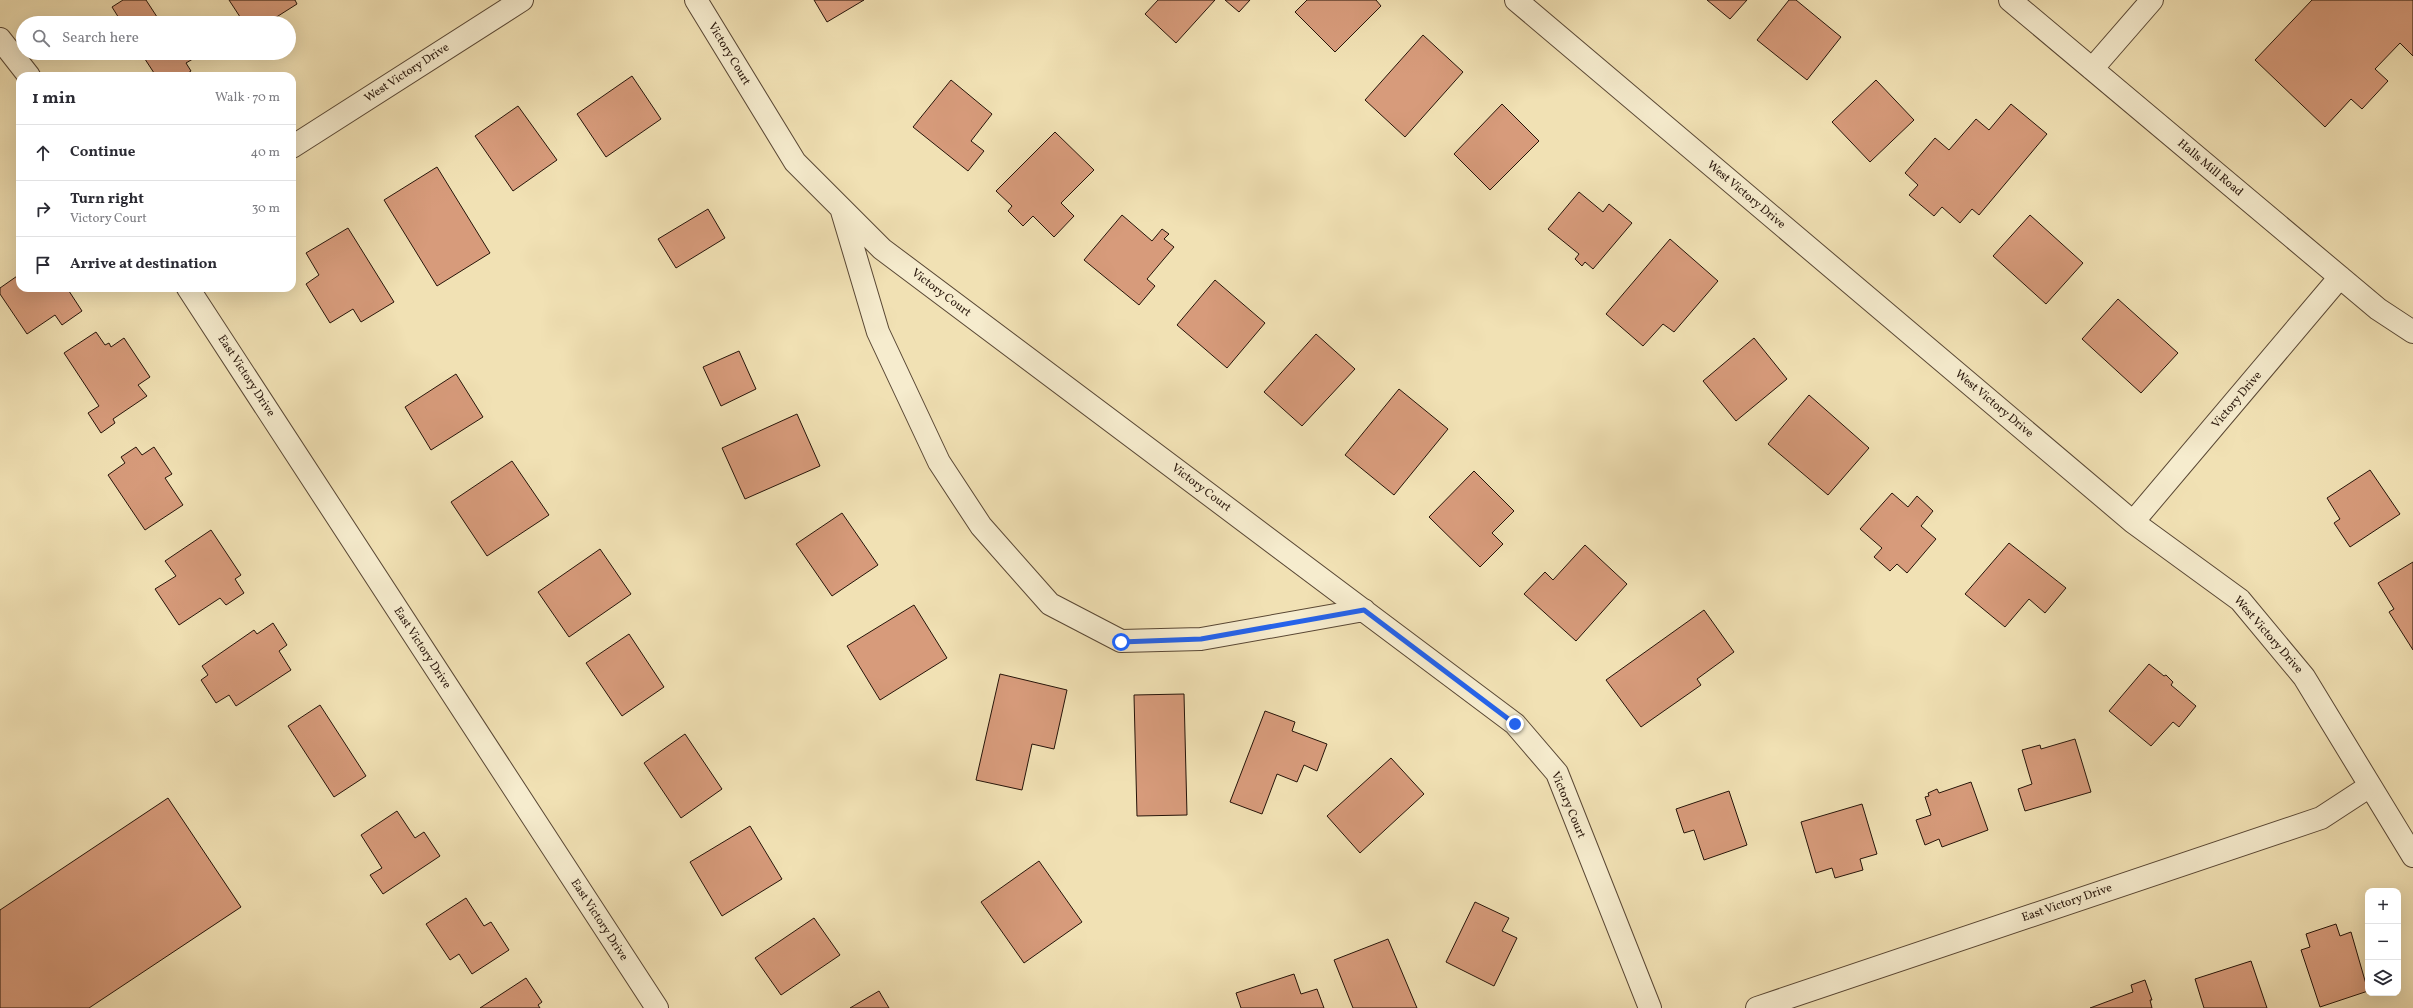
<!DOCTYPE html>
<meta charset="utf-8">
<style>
:root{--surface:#fff;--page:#f7f7f7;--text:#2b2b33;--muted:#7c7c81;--line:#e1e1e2}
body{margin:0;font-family:Vollkorn,serif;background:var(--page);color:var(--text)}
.controls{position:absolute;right:12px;bottom:12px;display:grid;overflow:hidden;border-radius:8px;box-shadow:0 4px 16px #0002}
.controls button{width:36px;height:36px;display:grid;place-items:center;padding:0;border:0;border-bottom:1px solid var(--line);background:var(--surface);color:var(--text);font:20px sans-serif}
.stop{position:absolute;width:12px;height:12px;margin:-9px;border:3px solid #2563eb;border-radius:50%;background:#fff}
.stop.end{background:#2563eb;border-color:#fff;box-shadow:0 1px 4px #0008}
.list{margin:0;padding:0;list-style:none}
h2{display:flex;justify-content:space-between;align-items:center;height:52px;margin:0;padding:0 16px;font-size:17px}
h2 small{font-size:13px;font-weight:400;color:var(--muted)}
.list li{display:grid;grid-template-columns:26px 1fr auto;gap:12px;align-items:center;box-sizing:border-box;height:56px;padding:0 16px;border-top:1px solid var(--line)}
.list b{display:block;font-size:15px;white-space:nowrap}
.list p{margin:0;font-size:13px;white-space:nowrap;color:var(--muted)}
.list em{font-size:13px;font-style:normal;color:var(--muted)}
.icon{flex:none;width:22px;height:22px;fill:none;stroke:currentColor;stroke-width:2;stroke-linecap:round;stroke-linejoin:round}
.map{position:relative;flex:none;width:2413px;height:1008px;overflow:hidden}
.search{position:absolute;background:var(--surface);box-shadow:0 4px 16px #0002;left:16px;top:16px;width:280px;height:44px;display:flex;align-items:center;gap:10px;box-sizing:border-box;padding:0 14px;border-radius:22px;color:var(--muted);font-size:15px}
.panel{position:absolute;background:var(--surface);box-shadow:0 4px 16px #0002;left:16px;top:72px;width:280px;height:220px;border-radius:12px}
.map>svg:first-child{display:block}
.building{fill:#d79b7b;stroke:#261409}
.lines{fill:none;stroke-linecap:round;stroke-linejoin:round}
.minor-casing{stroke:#594734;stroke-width:24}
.minor{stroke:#f6ecce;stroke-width:22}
.route{stroke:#2563eb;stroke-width:5}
.labels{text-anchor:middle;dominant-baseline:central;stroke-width:3;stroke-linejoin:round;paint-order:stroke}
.street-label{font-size:12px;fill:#261409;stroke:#f6ecce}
</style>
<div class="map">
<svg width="2413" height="1008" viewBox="0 0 2413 1008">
<rect width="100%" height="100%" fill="#f1e1b4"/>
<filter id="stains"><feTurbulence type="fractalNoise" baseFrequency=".005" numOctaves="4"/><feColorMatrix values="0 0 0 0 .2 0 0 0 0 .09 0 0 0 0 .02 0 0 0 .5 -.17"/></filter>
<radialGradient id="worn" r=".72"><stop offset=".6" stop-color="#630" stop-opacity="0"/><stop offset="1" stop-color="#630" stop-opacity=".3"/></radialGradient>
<!-- building -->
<path class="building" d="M123,0H146L161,23H122L112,7Z
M229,0H295L297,4L267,23H244Z
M814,0H864L827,22Z
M1158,0H1215L1176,43L1145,14Z
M1225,0H1250L1239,12Z
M1307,0H1376L1381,6L1335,52L1295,12Z
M1707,0H1747L1730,19Z
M1789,0H1796L1841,37L1807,80L1757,40Z
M2312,0H2413V56L2400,43L2375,69L2388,81L2362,109L2351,99L2325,127L2255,60Z
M1423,35L1463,72L1405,137L1365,100Z
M141,53H203L186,63L191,71L184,76H156Z
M632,76L661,119L606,157L577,114Z
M951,80L992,114L971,141L984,151L968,171L913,127Z
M1876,80L1914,120L1870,162L1832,122Z
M1502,104L1539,141L1490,190L1454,154Z
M2011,104L2047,134L1979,215L1972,209L1960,223L1942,207L1934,216L1909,195L1918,185L1905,173L1935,138L1949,150L1976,119L1989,130Z
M518,106L557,160L513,191L475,136Z
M1055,132L1094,170L1061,203L1074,216L1054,237L1033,216L1023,226L1008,211L1012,206L996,191Z
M437,167L490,253L437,286L384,200Z
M1579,192L1603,212L1609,204L1632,223L1593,269L1585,262L1582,266L1575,259L1579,254L1548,229Z
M708,209L725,238L676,268L658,239Z
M1122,215L1152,241L1162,229L1169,234L1164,239L1174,247L1147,279L1155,286L1139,305L1084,260Z
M2030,215L2083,263L2046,304L1993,256Z
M348,228L394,302L361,322L353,309L330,323L306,284L319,275L306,253Z
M1670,239L1718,281L1674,332L1663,324L1643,346L1606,314Z
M20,274V288H67L82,311L62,325L55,315L27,334L0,294V288Z
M1215,280L1265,323L1227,368L1177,325Z
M2118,299L2178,353L2141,393L2082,339Z
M96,332L105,345L109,343L111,347L124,338L150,377L138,385L147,396L113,419L115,423L101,433L88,413L99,406L64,353Z
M1316,334L1355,369L1302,426L1264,392Z
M1754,338L1787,379L1736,421L1703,381Z
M739,351L756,389L721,406L703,367Z
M456,374L483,417L431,450L405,407Z
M1399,389L1448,429L1394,495L1345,455Z
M1809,395L1869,448L1828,495L1768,444Z
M797,414L820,466L745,499L722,448Z
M136,447L142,455L154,447L172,474L165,478L183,505L145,530L108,475L125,463L121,457Z
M512,461L549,515L487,556L451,502Z
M2370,470L2400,514L2350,547L2334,523L2340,519L2327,498Z
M1474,471L1514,511L1492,533L1503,544L1480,567L1429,517Z
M1892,493L1908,507L1917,496L1933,511L1921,526L1936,539L1907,573L1897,564L1890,571L1874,557L1882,548L1860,529Z
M842,513L878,565L832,596L796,544Z
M211,530L241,575L235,579L244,593L226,605L220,598L179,625L155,589L176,576L165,561Z
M2009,543L2066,588L2045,613L2029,599L2005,627L1965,594Z
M1585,545L1627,584L1576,641L1524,594L1545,572L1553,580Z
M600,549L631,594L569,637L538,592Z
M2413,562V650L2389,612L2394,609L2378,583Z
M914,605L947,658L880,700L847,646Z
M1704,610L1734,652L1697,679L1701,685L1641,727L1606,680Z
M273,623L287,645L279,651L291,670L236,706L229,695L216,703L201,680L208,675L202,666L254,630L257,634Z
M629,634L664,687L622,716L586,663Z
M2149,664L2164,676L2166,675L2173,682L2171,685L2196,706L2179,727L2173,722L2151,746L2109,711Z
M1000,674L1067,690L1054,749L1032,744L1022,790L976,780Z
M1184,694L1187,815L1137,816L1134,695Z
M320,705L366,776L334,797L288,726Z
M1265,711L1295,722L1292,731L1327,744L1317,771L1304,765L1297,782L1277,774L1262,814L1230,802Z
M685,734L722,789L681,818L644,763Z
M2075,739L2091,792L2025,811L2018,789L2032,784L2022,750L2040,745L2041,749Z
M1391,758L1424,794L1360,853L1327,816Z
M1971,782L1988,830L1942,847L1939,839L1925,845L1916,820L1931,815L1925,797L1929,796L1928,793L1937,789L1939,793Z
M1729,791L1747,845L1704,860L1694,830L1684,833L1676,809Z
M168,798L241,907L89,1008H0V910Z
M1862,804L1877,854L1860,859L1863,870L1835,878L1832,868L1816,873L1801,822Z
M397,811L415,838L424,832L440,856L383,894L370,875L382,868L361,835Z
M750,826L782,879L722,916L690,862Z
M1039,861L1082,922L1024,963L981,902Z
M466,898L484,926L491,922L509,950L472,974L459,954L450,960L426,924Z
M1475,902L1509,918L1502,931L1517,938L1494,986L1446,962Z
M814,918L840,955L781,995L755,958Z
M2336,924L2340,936L2351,932L2368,991L2320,1007L2301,950L2310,947L2306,934Z
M1388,939L1417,1008H1353L1334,960Z
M2251,961L2267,1008H2204L2195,979Z
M1294,974L1301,994L1317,989L1324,1008H1241L1236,993Z
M526,978L542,1002L538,1005L540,1008H480Z
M2145,980L2152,1000H2150L2152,1008H2090L2133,992L2131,985Z
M879,991L889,1008H850Z"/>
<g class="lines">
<defs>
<path id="minor" d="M696,0L795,162L882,249L1515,724L1557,773L1650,1008
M1516,0L2133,522L2240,600L2304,677L2413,856
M2010,0L2378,309L2413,332
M0,39L29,76
M2092,69L2152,0
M292,147L522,0
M842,211L878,332L939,462L981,526L1050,604L1121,641L1201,639L1364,610
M188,288L657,1008
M2133,522L2340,277
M1757,1008L2321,818L2370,786"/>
</defs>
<!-- minor casing -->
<use href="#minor" class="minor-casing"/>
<!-- minor -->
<use href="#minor" class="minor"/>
</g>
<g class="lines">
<!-- route -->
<path class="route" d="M1121,642L1201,639L1364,610L1515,724"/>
</g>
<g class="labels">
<!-- street labels -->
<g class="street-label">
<text transform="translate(729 54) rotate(59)">Victory Court</text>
<text transform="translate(407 73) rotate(-33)">West Victory Drive</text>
<text transform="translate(2210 168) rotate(40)">Halls Mill Road</text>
<text transform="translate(1746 195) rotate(40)">West Victory Drive</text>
<text transform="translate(941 293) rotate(37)">Victory Court</text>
<text transform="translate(246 376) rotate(57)">East Victory Drive</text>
<text transform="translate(2237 400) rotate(-50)">Victory Drive</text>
<text transform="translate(1994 404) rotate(40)">West Victory Drive</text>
<text transform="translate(1201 488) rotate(37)">Victory Court</text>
<text transform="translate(2268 635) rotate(49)">West Victory Drive</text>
<text transform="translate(422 648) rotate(57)">East Victory Drive</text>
<text transform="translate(1568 805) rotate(67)">Victory Court</text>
<text transform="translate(2067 903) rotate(-19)">East Victory Drive</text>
<text transform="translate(599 920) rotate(57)">East Victory Drive</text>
</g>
</g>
<rect width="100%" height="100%" filter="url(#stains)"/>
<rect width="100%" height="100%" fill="url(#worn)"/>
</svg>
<div class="controls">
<button>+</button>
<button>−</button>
<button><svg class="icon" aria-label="layers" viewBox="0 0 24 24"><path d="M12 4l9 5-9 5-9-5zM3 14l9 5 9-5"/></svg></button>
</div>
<div class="stop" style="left:1121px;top:642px"></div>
<div class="stop end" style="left:1515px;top:724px"></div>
<div class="search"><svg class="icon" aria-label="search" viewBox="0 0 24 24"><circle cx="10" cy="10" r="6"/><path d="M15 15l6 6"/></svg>Search here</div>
<section class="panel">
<h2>1 min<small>Walk · 70 m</small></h2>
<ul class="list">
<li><svg class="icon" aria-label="ahead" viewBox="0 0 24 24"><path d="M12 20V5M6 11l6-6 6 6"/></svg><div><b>Continue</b></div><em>40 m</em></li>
<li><svg class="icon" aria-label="right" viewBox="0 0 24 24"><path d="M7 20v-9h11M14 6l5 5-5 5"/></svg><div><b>Turn right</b><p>Victory Court</p></div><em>30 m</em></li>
<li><svg class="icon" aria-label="arrive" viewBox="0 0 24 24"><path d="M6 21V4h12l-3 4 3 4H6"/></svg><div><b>Arrive at destination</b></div></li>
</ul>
</section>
</div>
